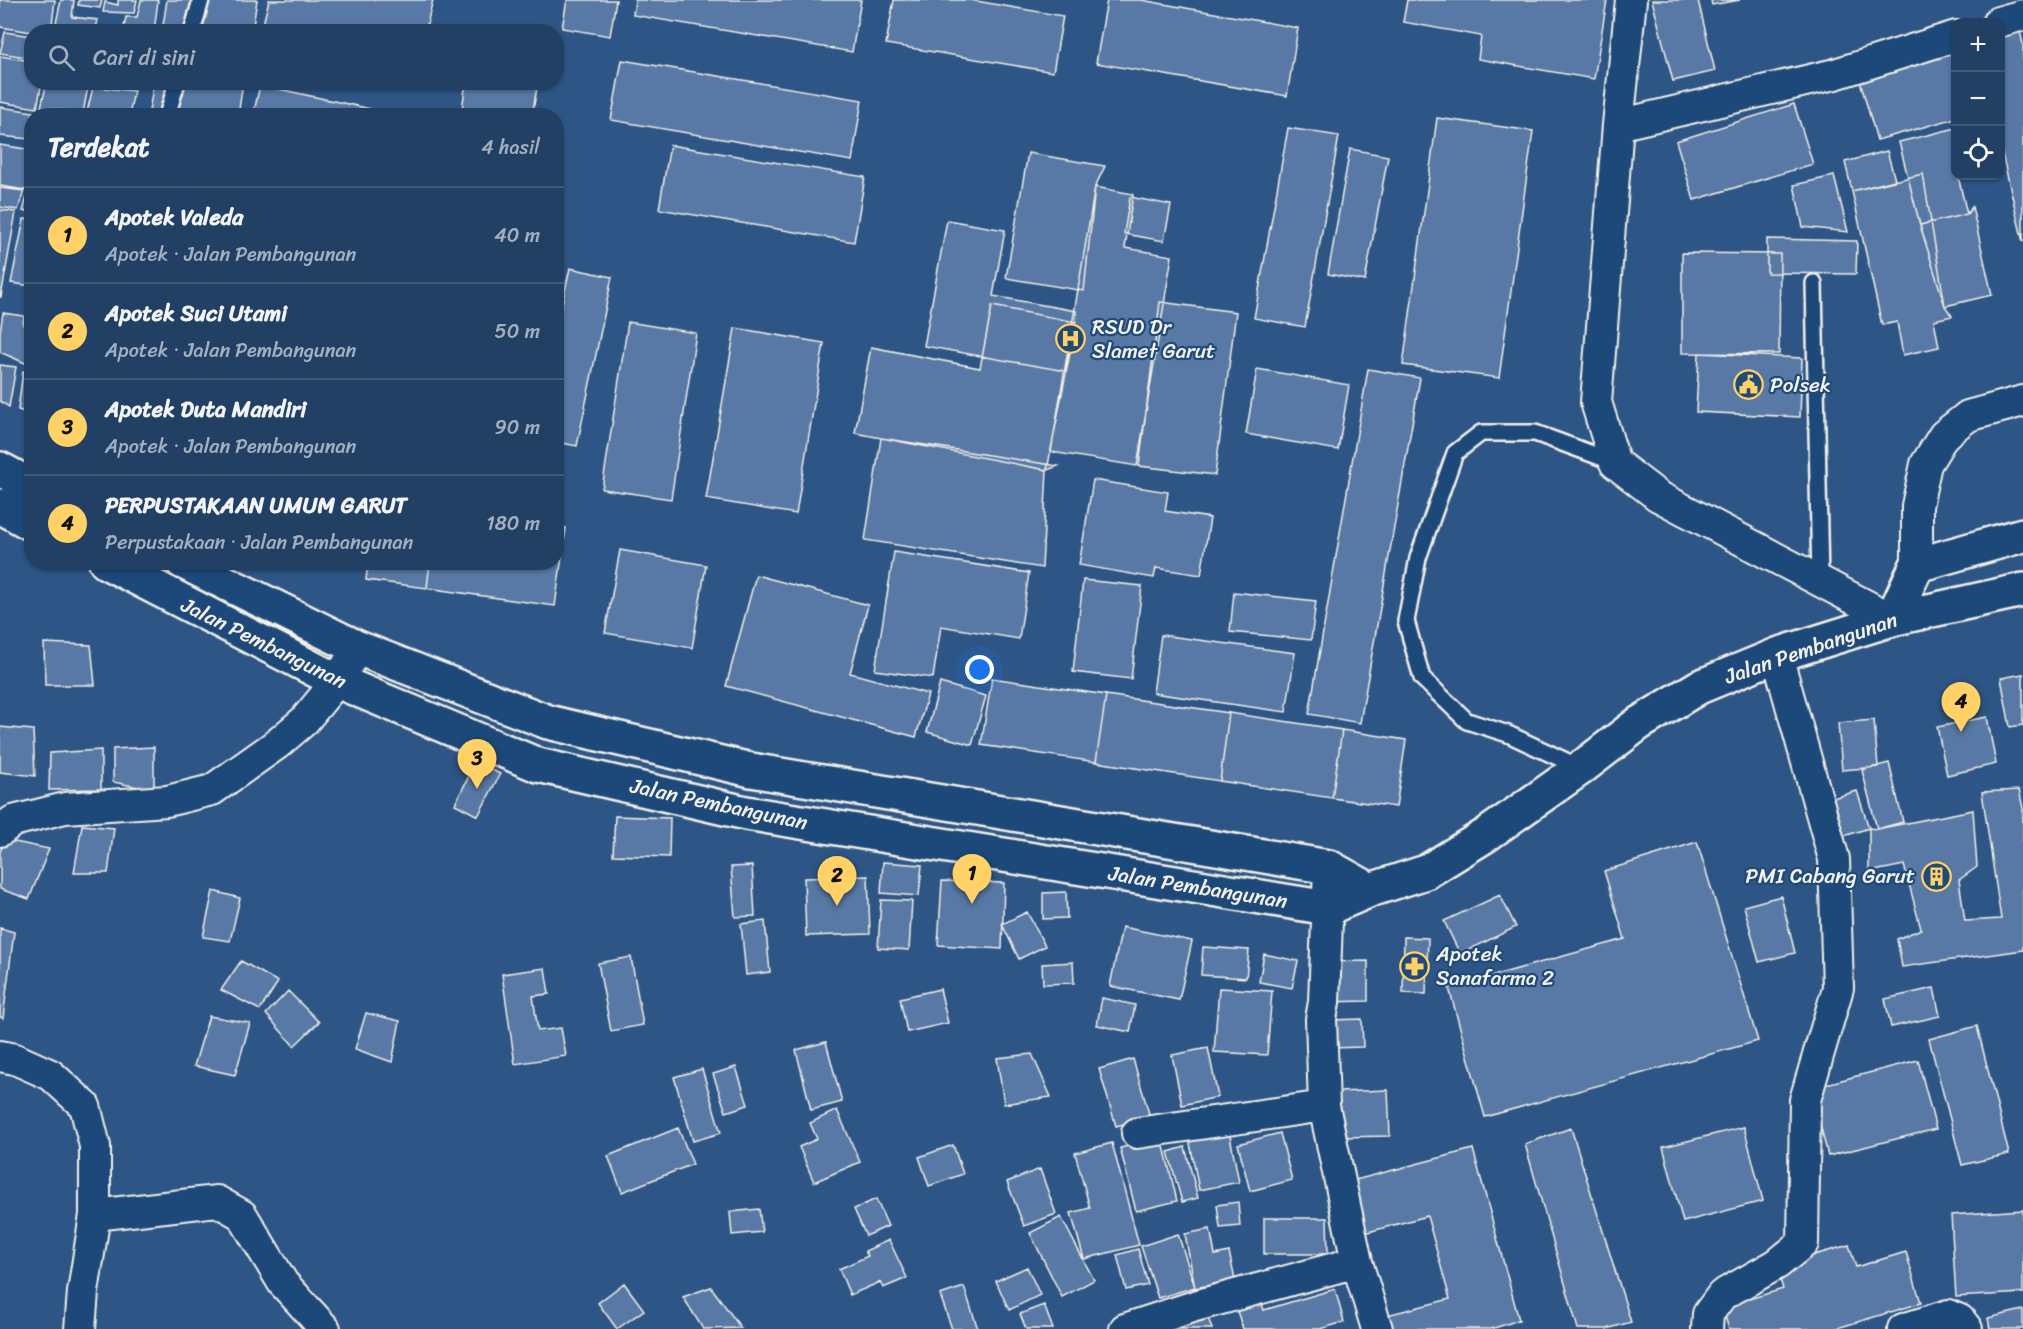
<!DOCTYPE html>
<html lang="id">
<meta charset="utf-8">
<style>
:root{--surface:#224064;--page:#2e4b6d;--text:#f1f3f6;--muted:#a2afbf;--line:#3f5978;--accent:#ffd166}
body{margin:0;font-family:Sriracha,sans-serif;background:var(--page);color:var(--text)}
.controls{position:absolute;right:18px;top:18px;display:grid;overflow:hidden;border-radius:12px;box-shadow:0 2px 4px #0004}
.controls button{width:54px;height:54px;display:grid;place-items:center;padding:0;border:0;border-bottom:2px solid var(--line);background:var(--surface);color:var(--text);font:30px sans-serif}
.you{position:absolute;left:980px;top:670px;width:21px;height:21px;margin:-15px;border:4px solid #fff;border-radius:50%;background:#1a73e8;box-shadow:0 0 0 9px #1a73e833}
.badge{display:grid;place-items:center;width:39px;height:39px;border-radius:50%;background:var(--accent);color:#111;font-size:20px;font-weight:700}
.pin{position:absolute;translate:-50% -50px;filter:drop-shadow(0 2px 3px #0008)}
.pin::after{content:'';position:absolute;top:32px;width:21px;height:18px;background:inherit;clip-path:polygon(0 0,100% 0,50% 100%)}
.list{margin:0;padding:0;list-style:none}
h2{display:flex;justify-content:space-between;align-items:center;height:78px;margin:0;padding:0 24px;font-size:26px}
h2 small{font-size:20px;font-weight:400;color:var(--muted)}
.list li{display:grid;grid-template-columns:39px 1fr auto;gap:18px;align-items:center;box-sizing:border-box;height:96px;padding:0 24px;border-top:2px solid var(--line)}
.list b{display:block;font-size:22px;white-space:nowrap}
.list p{margin:0;font-size:20px;white-space:nowrap;color:var(--muted)}
.list em{font-size:20px;font-style:normal;color:var(--muted)}
.icon{flex:none;width:33px;height:33px;fill:none;stroke:currentColor;stroke-width:2;stroke-linecap:round;stroke-linejoin:round}
.map{position:relative;flex:none;width:2023px;height:1329px;overflow:hidden}
.search{position:absolute;background:var(--surface);box-shadow:0 2px 4px #0004;left:24px;top:24px;width:540px;height:66px;display:flex;align-items:center;gap:15px;box-sizing:border-box;padding:0 21px;border-radius:24px;color:var(--muted);font-size:22px}
.panel{position:absolute;background:var(--surface);box-shadow:0 2px 4px #0004;left:24px;top:108px;width:540px;height:462px;border-radius:24px}
.map>svg:first-child{display:block}
.building{fill:#5979a5;stroke:#f4f1e8;stroke-width:1.5}
.lines{fill:none;stroke-linecap:round;stroke-linejoin:round}
.service-casing{stroke:#f4f1e8;stroke-width:20}
.minor-casing{stroke:#f4f1e8;stroke-width:34}
.secondary-casing{stroke:#f4f1e8;stroke-width:38}
.service{stroke:#1f4a7a;stroke-width:15}
.minor{stroke:#1f4a7a;stroke-width:30}
.secondary{stroke:#1f4a7a;stroke-width:33}
.labels{text-anchor:middle;dominant-baseline:central;stroke-width:4.5;stroke-linejoin:round;paint-order:stroke}
.poi-label{font-size:21px;fill:#f4f1e8;stroke:#1f4a7a;text-anchor:start}
.street-label{font-size:21px;fill:#f4f1e8;stroke:#1f4a7a}
</style>
<div class="map">
<svg width="2023" height="1329" viewBox="0 0 2023 1329">
<rect width="100%" height="100%" fill="#2d5686"/>
<filter id="ink" filterUnits="userSpaceOnUse"><feTurbulence type="fractalNoise" baseFrequency=".0167" numOctaves="2"/><feDisplacementMap in="SourceGraphic" scale="12" xChannelSelector="R" yChannelSelector="G"/><feConvolveMatrix kernelMatrix="1 2 1 2 8 2 1 2 1" color-interpolation-filters="sRGB"/></filter>
<g filter="url(#ink)">
<!-- building -->
<path class="building" d="M0,0H55L51,32H32L0,27Z
M61,0H74L72,17L98,20L95,32H54Z
M79,0H102L100,8L78,5Z
M118,0H137L134,13L103,12L105,2L118,5Z
M141,0H158L154,32H123L126,17H137Z
M167,0H257L252,32H162Z
M269,0H433L425,32H261Z
M567,0H616L610,36L562,28Z
M635,0H861L852,52L633,15Z
M894,0H970L1063,16L1053,72L886,44Z
M1107,0H1141L1298,28L1287,96L1096,63Z
M1407,0H1607L1594,79L1478,59L1481,36L1403,22Z
M1652,0H1698L1715,71L1673,81Z
M1711,0H1740L1712,5Z
M2018,23L2023,44V242L2000,145V27Z
M5,32L32,36V58L0,53Z
M1956,47V118L1877,140L1858,74Z
M0,56L32,61V82H42L37,108L0,102Z
M622,60L862,100L852,161L611,120Z
M47,82H89L83,113L41,107Z
M154,82H243L238,116H148Z
M466,82H538L532,116H461Z
M260,85L403,116H253Z
M93,87L134,91L129,116H86Z
M1794,104L1813,164L1694,200L1676,141Z
M0,107L34,112L32,116L30,139L0,136Z
M1437,118L1533,131L1499,378L1403,365Z
M1288,128L1339,136L1305,327L1254,318Z
M1956,128V176H1958L1967,214L1920,225L1899,142Z
M0,145L32,150V191L0,186Z
M670,145L865,177L854,242L659,209Z
M1350,149L1388,156L1365,281L1328,274Z
M1887,151L1895,180L1852,191L1845,162Z
M1028,153L1105,166L1095,187L1084,291L1006,278Z
M1923,174L1945,306L1952,316L1934,320L1939,347L1903,355L1897,322L1882,325L1852,191Z
M1834,176L1848,232L1803,227L1794,185Z
M1095,187L1133,194L1125,248L1172,256L1137,466L1051,452Z
M0,188L24,191L18,210L0,207Z
M28,193L32,194V212L23,211Z
M1130,197L1171,205L1164,241L1124,234Z
M1972,207L1992,295L1945,306L1920,225L1967,214Z
M0,210L16,212L1,297H0Z
M24,219L32,220V286L11,283Z
M947,220L1005,230L993,296L1076,311V322L1065,371L924,346Z
M1767,239L1857,241L1856,274L1767,273Z
M1682,253L1780,254L1779,354L1682,353Z
M570,268L612,277L577,446L556,442V331Z
M1160,302L1236,312L1215,475L1139,466Z
M992,306L1076,322L1047,470L855,433L871,347L980,368Z
M3,313L24,316L23,325L32,327V366L0,352V332Z
M628,322L696,333L671,499L602,489Z
M735,328L824,343L796,514L706,499Z
M1699,353L1802,358L1800,417L1696,412Z
M0,365L16,367L9,407L0,401Z
M1257,369L1349,385L1338,450L1246,434Z
M1368,369L1420,378L1360,723L1309,714Z
M23,371L32,372V414L18,410Z
M881,438L1058,466L1047,470L1042,568L865,540Z
M1093,480L1168,492L1165,511L1210,518L1201,575L1156,568L1154,578L1079,565Z
M556,527L566,528L555,606L427,588L430,562H556Z
M620,550L706,565L692,648L605,633Z
M894,552L1029,573L1019,639L941,626L933,678L875,670Z
M368,562H430L427,588L366,580Z
M756,575L868,605L850,673L928,694L916,737L726,686Z
M1083,580L1142,586L1131,679L1073,672Z
M1234,592L1316,601L1311,640L1230,632Z
M1161,635L1295,653L1286,712L1153,693Z
M44,643L91,645L95,685H45Z
M2023,674V725L2010,727L2001,678Z
M992,678L1106,695L1096,762L981,745Z
M940,683L986,696L972,745L927,732Z
M1106,695L1229,713L1220,781L1096,762Z
M1229,713L1342,730L1332,798L1220,781Z
M1987,717L1996,764L1947,775L1937,727Z
M1874,720L1878,767L1842,770L1838,723Z
M0,727L33,730L35,776L0,772Z
M1342,730L1406,740L1396,807L1332,798Z
M154,747V790L113,782V749Z
M101,750V789L49,790L50,753Z
M476,762L500,774L478,816L455,804Z
M1889,763L1903,822L1877,829L1862,770Z
M2019,790L2023,808V950L1902,967L1897,939L1921,929L1904,865L1869,872V828L1877,829L1973,810L1977,867L1959,880L1965,921L2001,919L1982,792Z
M1857,791L1869,828L1844,836L1833,798Z
M615,816L670,818L669,857L613,855Z
M82,825L114,828L108,873H74Z
M5,840L49,849L29,899L0,889V852Z
M1697,842L1758,1041L1485,1117L1449,988L1625,939L1604,871Z
M883,862L922,865L919,896L881,893Z
M752,866L755,916L735,917L731,867Z
M868,876L870,934L806,936L804,878Z
M942,881L1004,883L1002,949L938,945Z
M213,891L240,898L230,941L203,937Z
M1066,892L1067,918L1043,919V893Z
M1500,895L1516,927L1460,954L1444,921Z
M1781,896L1795,953L1759,962L1744,906Z
M881,900L912,901L909,950L878,948Z
M1027,912L1045,946L1019,959L1002,924Z
M765,921L770,972L746,975L741,924Z
M1122,927L1192,941L1179,1000L1110,986Z
M0,928L14,932L3,1018L0,1017Z
M1404,937L1428,938L1426,994L1403,993Z
M1203,947L1249,950L1246,978L1201,975Z
M1264,954L1298,961L1292,988L1259,982Z
M631,957L643,1025L611,1031L598,963Z
M241,961L278,982L260,1010L221,990Z
M1368,961V1001L1324,1002V962Z
M1073,962L1074,983L1043,984L1042,964Z
M545,968L549,994L533,996L538,1031L561,1028L566,1056L515,1064L502,974Z
M1219,988L1272,991L1267,1055L1214,1052Z
M1934,988L1940,1016L1891,1027L1885,999Z
M940,989L948,1023L907,1032L900,998Z
M288,991L319,1022L294,1046L266,1014Z
M1102,998L1135,1005L1130,1032L1097,1025Z
M366,1013L400,1021L392,1062L355,1049Z
M209,1016L250,1023L235,1075L194,1066Z
M1362,1019L1363,1047L1330,1048L1329,1020Z
M1977,1026L2009,1154L1962,1165L1929,1039Z
M826,1042L842,1102L811,1110L796,1050Z
M1208,1048L1218,1097L1182,1105L1172,1055Z
M1032,1054L1051,1097L1004,1104L997,1058Z
M1133,1059L1150,1117L1116,1126L1099,1069Z
M1918,1060L1936,1129L1828,1156L1811,1088Z
M736,1067L748,1105L726,1112L713,1074Z
M702,1069L721,1133L693,1141L674,1077Z
M1388,1090L1390,1136L1341,1137L1339,1092Z
M837,1110L860,1162L814,1182L799,1147L817,1139L810,1123Z
M1744,1127L1763,1201L1683,1222L1663,1147Z
M678,1128L693,1164L622,1192L608,1156Z
M1571,1128L1631,1322L1607,1329H1578L1525,1144Z
M1229,1131L1239,1182L1199,1190L1189,1138Z
M1280,1133L1292,1180L1250,1191L1238,1144Z
M1162,1138L1177,1201L1136,1211L1120,1148Z
M1112,1143L1139,1245L1084,1259L1071,1213L1090,1208L1075,1153Z
M953,1145L963,1174L929,1186L919,1157Z
M1185,1147L1198,1198L1182,1202L1168,1152Z
M1473,1149L1519,1320L1491,1329H1387L1383,1316L1450,1299L1427,1216L1357,1235L1344,1183Z
M1040,1169L1056,1214L1024,1226L1007,1182Z
M876,1199L888,1226L866,1236L854,1209Z
M1238,1202L1240,1226L1220,1228L1217,1205Z
M759,1209L762,1232L732,1235L730,1212Z
M2023,1210V1293L1956,1297L1951,1215Z
M1061,1217L1094,1280L1062,1297L1030,1233Z
M1264,1218H1327L1328,1254H1264Z
M1210,1229L1215,1255L1229,1252L1235,1280L1195,1288L1185,1234Z
M1178,1234L1195,1287L1158,1298L1141,1246Z
M889,1240L907,1278L883,1288L880,1282L850,1295L839,1269L868,1256L865,1251Z
M1849,1245L1856,1267L1906,1252L1921,1303L1834,1329H1729L1722,1307L1783,1289L1776,1266Z
M1138,1249L1148,1285L1126,1290L1117,1255Z
M1027,1267L1040,1295L1009,1310L996,1281Z
M624,1283L644,1310L617,1329L598,1303Z
M711,1287L741,1328L703,1329L683,1297Z
M964,1287L978,1329H952L940,1295Z
M1335,1289L1344,1322L1320,1329H1243L1234,1302L1259,1295L1264,1310Z
M1044,1305L1053,1329H1026L1020,1314Z
M1205,1309L1212,1329H1171Z
M2023,1310V1329H1990L1988,1318Z"/>
<g class="lines">
<defs>
<path id="service" d="M192,32L201,0
M167,116L177,82
M1814,283L1820,581
M1581,768L1508,734L1467,721L1422,678L1406,621L1418,558L1455,453L1481,433H1535L1614,462"/>
<path id="minor" d="M1631,0L1618,125L1596,402L1615,463L1658,496L1892,619
M1998,22L2023,15
M1618,125L1835,74L1956,36
M1917,565V506L1926,464L1944,435L1968,416L2023,401
M0,831L13,821L65,808L167,801L212,790L277,744L304,721L337,681L358,648
M1329,867L1324,1002L1321,1019L1324,1106L1357,1262L1377,1329
M0,1056L15,1059L51,1075L85,1106L95,1146V1215L83,1292L80,1329
M1137,1133L1324,1106
M95,1215L217,1201L242,1215L283,1283L325,1329
M1125,1329L1195,1306L1357,1262
M1707,1329L1708,1314L1722,1295L1777,1264L1803,1243L1805,1100L1838,988L1834,859L1777,655
M1903,1329L1948,1315L1960,1320L1967,1329"/>
<path id="secondary" d="M0,469L32,486
M0,506L32,524
M106,562L337,681L538,765L746,813L1328,908L1370,890L1426,872L1486,835L1581,768L1638,724L1699,687L1777,655L1892,619L2023,590
M183,562L358,648L548,722L751,770L1329,867L1370,890
M1892,619L1917,565L2023,535"/>
</defs>
<!-- service casing -->
<use href="#service" class="service-casing"/>
<!-- minor casing -->
<use href="#minor" class="minor-casing"/>
<!-- secondary casing -->
<use href="#secondary" class="secondary-casing"/>
<!-- service -->
<use href="#service" class="service"/>
<!-- minor -->
<use href="#minor" class="minor"/>
<!-- secondary -->
<use href="#secondary" class="secondary"/>
</g>
</g>
<!-- icons -->
<defs>
<symbol id="hospital-ring" viewBox="-11 -11 22 22"><circle r="9.5" fill="#1f4a7a" stroke="#ffd166" stroke-width="1.5"/><path d="M-5-5h3v3.5h4V-5h3V5h-3V1.5h-4V5h-3Z" fill="#ffd166"/></symbol>
<symbol id="civic-ring" viewBox="-11 -11 22 22"><circle r="9.5" fill="#1f4a7a" stroke="#ffd166" stroke-width="1.5"/><path d="M-.6-6.5H3V-4.5H.6V-3L4-1V1h2V6H-6V1h2V-1L-.6-3ZM-1.2 2.5V6h2.4V2.5Z" fill="#ffd166"/></symbol>
<symbol id="building-ring" viewBox="-11 -11 22 22"><circle r="9.5" fill="#1f4a7a" stroke="#ffd166" stroke-width="1.5"/><path d="M-4-6H4V6H1V3H-1V6H-4ZM-2.5-4.3h1.7v1.8h-1.7ZM.8-4.3h1.7v1.8H.8ZM-2.5-1h1.7V.8h-1.7ZM.8-1h1.7V.8H.8Z" fill="#ffd166"/></symbol>
<symbol id="pharmacy-ring" viewBox="-11 -11 22 22"><circle r="9.5" fill="#1f4a7a" stroke="#ffd166" stroke-width="1.5"/><path d="M-2-6h4v4h4v4h-4v4h-4v-4h-4v-4h4Z" fill="#ffd166"/></symbol>
</defs>
<g fill-rule="evenodd">
<use href="#hospital-ring" x="1054" y="322" width="33" height="33"/>
<use href="#civic-ring" x="1732" y="368" width="33" height="33"/>
<use href="#building-ring" x="1920" y="860" width="33" height="33"/>
<use href="#pharmacy-ring" x="1398" y="950" width="33" height="33"/>
</g>
<g class="labels">
<!-- poi labels -->
<g class="poi-label">
<text x="1092" y="327">RSUD Dr<tspan x="1092" dy="24">Slamet Garut</tspan></text>
<text x="1770" y="385">Polsek</text>
<text x="1915" y="876" text-anchor="end">PMI Cabang Garut</text>
<text x="1436" y="954">Apotek<tspan x="1436" dy="24">Sanafarma 2</tspan></text>
</g>
<!-- street labels -->
<g class="street-label">
<text transform="translate(264 643) rotate(26)">Jalan Pembangunan</text>
<text transform="translate(1811 648) rotate(-19)">Jalan Pembangunan</text>
<text transform="translate(719 804) rotate(12)">Jalan Pembangunan</text>
<text transform="translate(1198 887) rotate(9)">Jalan Pembangunan</text>
</g>
</g>
</svg>
<div class="controls">
<button>+</button>
<button>−</button>
<button><svg class="icon" aria-label="locate" viewBox="0 0 24 24"><circle cx="12" cy="12" r="6"/><path d="M12 2v4M12 18v4M2 12h4M18 12h4"/></svg></button>
</div>
<div class="you"></div>
<div class="pin badge" style="left:972px;top:904px">1</div>
<div class="pin badge" style="left:837px;top:906px">2</div>
<div class="pin badge" style="left:477px;top:789px">3</div>
<div class="pin badge" style="left:1961px;top:732px">4</div>
<div class="search"><svg class="icon" aria-label="search" viewBox="0 0 24 24"><circle cx="10" cy="10" r="6"/><path d="M15 15l6 6"/></svg>Cari di sini</div>
<section class="panel">
<h2>Terdekat<small>4 hasil</small></h2>
<ul class="list">
<li><span class="badge">1</span><div><b>Apotek Valeda</b><p>Apotek · Jalan Pembangunan</p></div><em>40 m</em></li>
<li><span class="badge">2</span><div><b>Apotek Suci Utami</b><p>Apotek · Jalan Pembangunan</p></div><em>50 m</em></li>
<li><span class="badge">3</span><div><b>Apotek Duta Mandiri</b><p>Apotek · Jalan Pembangunan</p></div><em>90 m</em></li>
<li><span class="badge">4</span><div><b>PERPUSTAKAAN UMUM GARUT</b><p>Perpustakaan · Jalan Pembangunan</p></div><em>180 m</em></li>
</ul>
</section>
</div>
